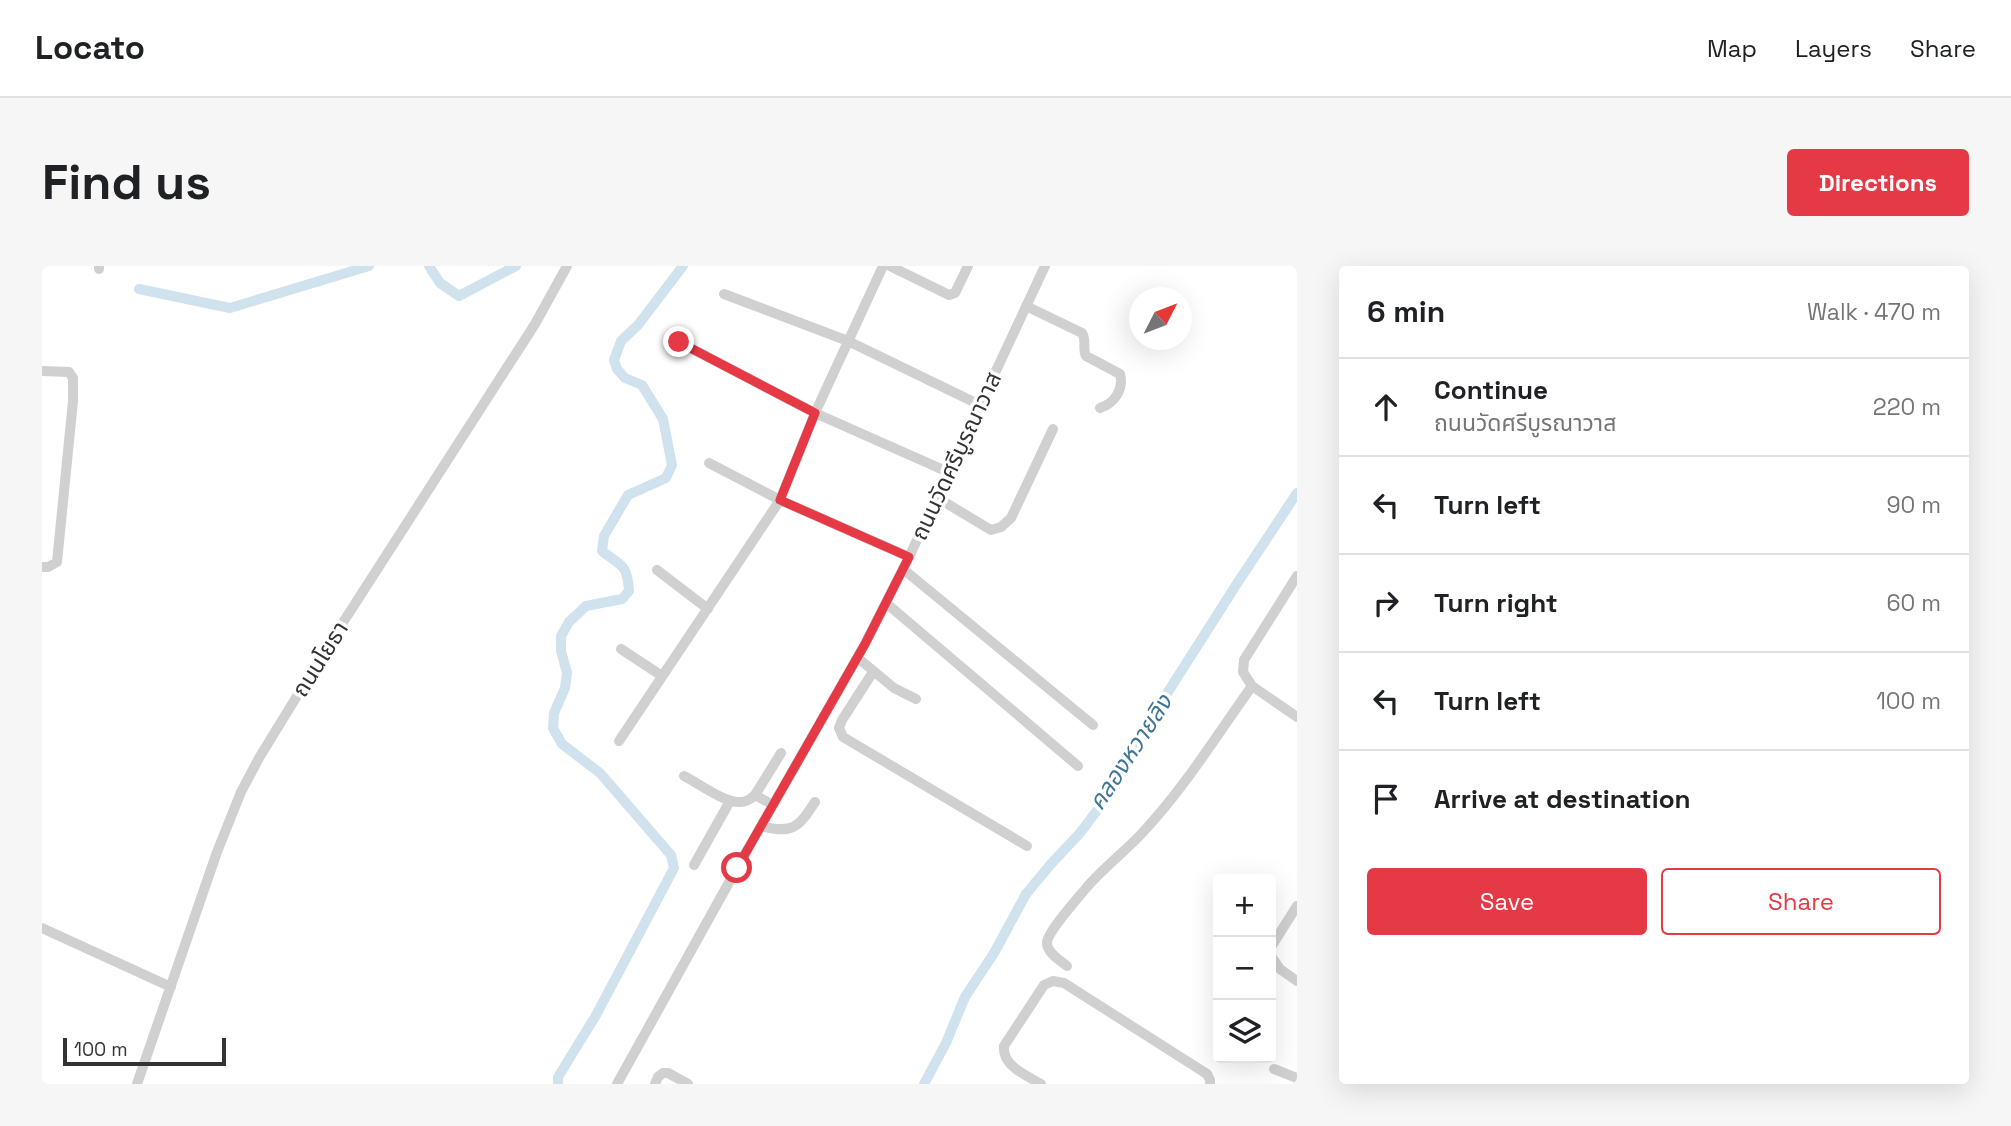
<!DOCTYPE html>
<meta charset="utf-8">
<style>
:root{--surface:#fff;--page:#f6f6f6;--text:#202124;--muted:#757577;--line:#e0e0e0;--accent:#e63946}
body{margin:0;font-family:"Space Grotesk","Noto Sans Thai",sans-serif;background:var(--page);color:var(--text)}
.controls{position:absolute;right:21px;bottom:21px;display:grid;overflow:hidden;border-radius:7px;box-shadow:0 7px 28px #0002}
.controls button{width:63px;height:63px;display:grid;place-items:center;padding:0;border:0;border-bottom:2px solid var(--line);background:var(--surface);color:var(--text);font:35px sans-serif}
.compass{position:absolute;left:1087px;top:21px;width:63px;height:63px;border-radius:50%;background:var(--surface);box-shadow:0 7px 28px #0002;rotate:48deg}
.scale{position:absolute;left:21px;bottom:18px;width:163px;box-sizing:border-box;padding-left:7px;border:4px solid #333;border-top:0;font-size:19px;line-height:24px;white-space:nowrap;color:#333;-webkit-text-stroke:5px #fff;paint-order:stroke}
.stop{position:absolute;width:21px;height:21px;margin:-16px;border:5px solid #e63946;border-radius:50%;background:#fff}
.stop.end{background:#e63946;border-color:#fff;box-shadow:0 2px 7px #0008}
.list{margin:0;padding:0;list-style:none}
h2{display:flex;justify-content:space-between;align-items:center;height:91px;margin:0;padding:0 28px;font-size:30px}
h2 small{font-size:23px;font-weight:400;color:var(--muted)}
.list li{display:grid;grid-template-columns:46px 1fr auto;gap:21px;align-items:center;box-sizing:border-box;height:98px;padding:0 28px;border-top:2px solid var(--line)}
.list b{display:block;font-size:26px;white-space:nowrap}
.list p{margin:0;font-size:23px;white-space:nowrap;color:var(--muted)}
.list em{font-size:23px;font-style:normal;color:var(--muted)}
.actions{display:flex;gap:14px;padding:21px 28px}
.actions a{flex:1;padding:16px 0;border:2px solid var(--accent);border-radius:7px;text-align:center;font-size:24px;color:var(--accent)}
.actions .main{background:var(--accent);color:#fff}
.icon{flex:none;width:38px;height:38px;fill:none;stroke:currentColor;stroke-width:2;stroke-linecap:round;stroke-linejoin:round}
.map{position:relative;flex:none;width:1255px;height:818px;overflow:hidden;border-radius:7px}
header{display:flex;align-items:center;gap:42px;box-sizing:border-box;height:98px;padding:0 35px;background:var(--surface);border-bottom:2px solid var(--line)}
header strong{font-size:33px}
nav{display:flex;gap:38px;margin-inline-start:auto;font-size:24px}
.intro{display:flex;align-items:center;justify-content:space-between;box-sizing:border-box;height:168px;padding:0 42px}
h1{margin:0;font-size:49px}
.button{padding:18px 32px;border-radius:7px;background:var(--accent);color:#fff;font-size:24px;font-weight:700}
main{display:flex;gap:42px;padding:0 42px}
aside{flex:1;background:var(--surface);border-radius:7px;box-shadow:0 7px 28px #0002}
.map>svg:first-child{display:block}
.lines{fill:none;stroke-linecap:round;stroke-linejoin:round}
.canal{stroke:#cfe2ee;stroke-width:10}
.minor{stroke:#d0d0d0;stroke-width:10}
.route{stroke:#e63946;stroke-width:9}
.labels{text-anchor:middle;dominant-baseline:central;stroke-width:7;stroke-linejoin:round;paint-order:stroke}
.street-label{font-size:23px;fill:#333;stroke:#fff}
.water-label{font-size:24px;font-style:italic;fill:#3f7597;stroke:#fff}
</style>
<header>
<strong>Locato</strong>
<nav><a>Map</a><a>Layers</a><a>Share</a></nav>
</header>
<div class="intro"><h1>Find us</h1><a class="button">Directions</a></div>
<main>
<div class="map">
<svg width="1255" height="818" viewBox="0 0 1255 818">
<rect width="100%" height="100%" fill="#fff"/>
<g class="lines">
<!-- canal -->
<path class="canal" d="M387,0L398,17L417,30L474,0
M97,23L188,42L327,0
M516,818V811L553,751L632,602L629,589L558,507L520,478L511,462L512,447L523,422L525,407L519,385V370L527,356L544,340L580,333L587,325C585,297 580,301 560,285L562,270L586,229L624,212L630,199L621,153L600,119L583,112L575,103L572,94L579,75L596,59L641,0
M882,818L904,777L923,731L952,687L984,628L1009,598L1038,567L1075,518L1089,484L1196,316L1255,227"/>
<!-- minor -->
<path class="minor" d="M848,0L907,29L913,27L926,0
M57,3V0
M682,28L806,75L938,139
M984,40L1040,67C1045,75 1040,83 1044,90L1078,108C1082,123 1073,137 1058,142
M637,76L773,147L906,206
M0,105L27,106L31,112V135L15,296L6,301H0
M667,197L738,234L867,291
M894,231L949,264L959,261L969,252L1011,163
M861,303L1051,459
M615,304L666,343
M844,337L1036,500
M579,383L620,410
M816,392L852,422L874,433
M831,406L800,454L797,462L801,471L985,580
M1210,420L1201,406L1202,394L1255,310
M577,475L738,234L773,147L841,0
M642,510C656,517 683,537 698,536C704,536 709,533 713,529L731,539
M713,529L739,487
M719,560C751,568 756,562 773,536
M652,599L688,535
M0,662L129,721
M1229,681L1255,640
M1229,690L1238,703L1255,715
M1025,700C1019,695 1005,687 1005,677C1005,666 1037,631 1045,621C1062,601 1084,585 1102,565C1143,521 1175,469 1210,420L1255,451
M1232,803L1255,812
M95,818L175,586L199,526L217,492L282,386L493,58L525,0
M575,818L695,602L823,378L867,291L1003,0
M613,818L616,811L621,807H626L646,818
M999,818C984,809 960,800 962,780L1002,719L1011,715L1022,717L1165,808L1168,814V818"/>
</g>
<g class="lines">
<!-- route -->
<path class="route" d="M637,76L773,147L738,234L867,291L823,378L695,602"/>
</g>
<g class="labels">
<!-- street labels -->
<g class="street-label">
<text transform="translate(914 190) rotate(-65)">ถนนวัดศรีบูรณาวาส</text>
<text transform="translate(278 393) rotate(-58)">ถนนโยธา</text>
</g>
<!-- water labels -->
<g class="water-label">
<text transform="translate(1088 486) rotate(-57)">คลองหวายลิง</text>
</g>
</g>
</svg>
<div class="controls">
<button>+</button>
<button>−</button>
<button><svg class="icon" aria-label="layers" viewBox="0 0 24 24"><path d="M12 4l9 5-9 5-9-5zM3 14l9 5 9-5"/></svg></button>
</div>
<svg class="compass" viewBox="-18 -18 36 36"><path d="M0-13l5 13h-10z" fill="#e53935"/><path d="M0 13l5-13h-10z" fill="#757577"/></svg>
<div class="scale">100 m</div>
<div class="stop" style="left:695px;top:602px"></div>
<div class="stop end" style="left:637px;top:76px"></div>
</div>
<aside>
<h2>6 min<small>Walk · 470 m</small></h2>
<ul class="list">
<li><svg class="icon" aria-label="ahead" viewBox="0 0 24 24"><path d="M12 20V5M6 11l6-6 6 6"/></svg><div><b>Continue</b><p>ถนนวัดศรีบูรณาวาส</p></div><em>220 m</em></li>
<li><svg class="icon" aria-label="left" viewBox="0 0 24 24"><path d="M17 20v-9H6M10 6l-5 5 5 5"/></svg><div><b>Turn left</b></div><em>90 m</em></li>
<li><svg class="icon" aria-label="right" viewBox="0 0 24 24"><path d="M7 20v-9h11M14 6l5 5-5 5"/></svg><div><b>Turn right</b></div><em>60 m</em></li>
<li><svg class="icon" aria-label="left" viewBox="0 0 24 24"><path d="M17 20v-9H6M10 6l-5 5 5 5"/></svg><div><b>Turn left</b></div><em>100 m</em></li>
<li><svg class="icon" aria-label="arrive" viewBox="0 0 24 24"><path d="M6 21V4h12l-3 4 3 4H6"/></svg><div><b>Arrive at destination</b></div></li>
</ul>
<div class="actions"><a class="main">Save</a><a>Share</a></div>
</aside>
</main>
